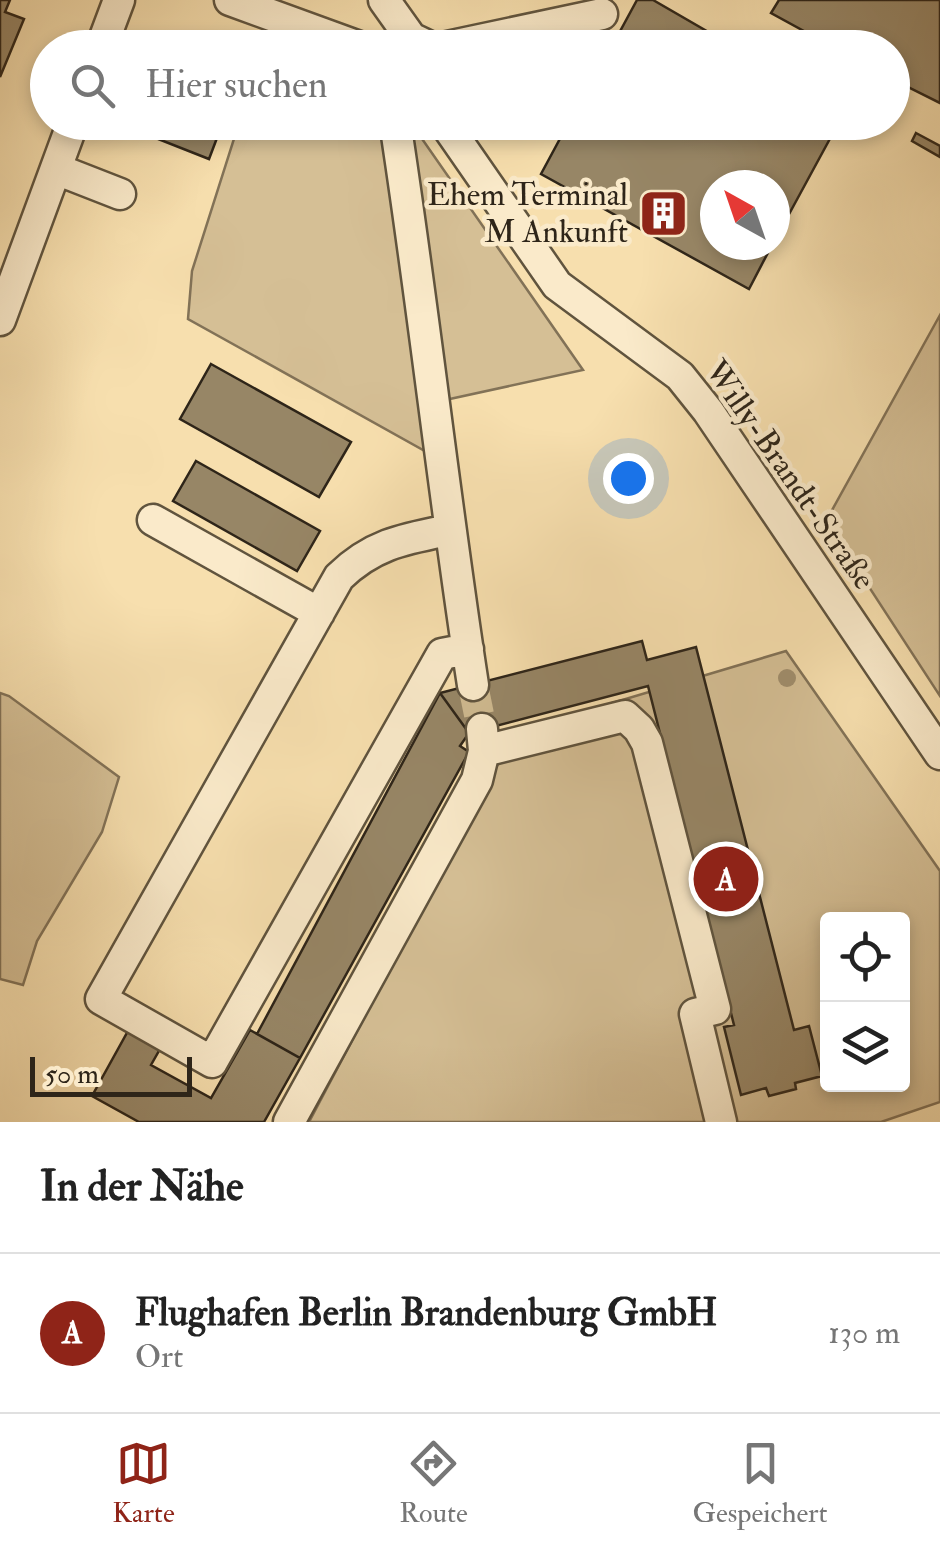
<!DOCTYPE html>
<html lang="de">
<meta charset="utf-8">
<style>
:root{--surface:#fff;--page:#f2f2f2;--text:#222;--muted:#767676;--line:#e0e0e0;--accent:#8f2418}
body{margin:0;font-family:"IM FELL Double Pica",serif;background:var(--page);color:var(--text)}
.controls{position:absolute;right:30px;bottom:30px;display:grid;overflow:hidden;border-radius:10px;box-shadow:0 5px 15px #0003}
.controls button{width:90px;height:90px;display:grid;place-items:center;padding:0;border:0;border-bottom:2px solid var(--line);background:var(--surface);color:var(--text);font:50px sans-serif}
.compass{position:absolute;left:700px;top:170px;width:90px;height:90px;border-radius:50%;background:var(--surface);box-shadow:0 5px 15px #0003;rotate:320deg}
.scale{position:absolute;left:30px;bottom:25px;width:162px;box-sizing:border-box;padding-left:10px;border:5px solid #2e2519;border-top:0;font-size:28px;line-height:35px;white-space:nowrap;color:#2e2519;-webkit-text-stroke:8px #faeaca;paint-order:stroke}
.you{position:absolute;left:628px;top:478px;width:35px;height:35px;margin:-25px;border:8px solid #fff;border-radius:50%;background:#1a73e8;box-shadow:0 0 0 15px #1a73e833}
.badge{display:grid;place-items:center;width:65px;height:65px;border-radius:50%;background:var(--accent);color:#fff;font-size:32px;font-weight:700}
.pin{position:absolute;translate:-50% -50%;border:5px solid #fff;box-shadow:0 2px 10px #0006}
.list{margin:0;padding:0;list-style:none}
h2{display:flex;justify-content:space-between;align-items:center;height:130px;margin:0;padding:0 40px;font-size:42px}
h2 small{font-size:32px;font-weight:400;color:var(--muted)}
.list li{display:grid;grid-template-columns:65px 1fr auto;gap:30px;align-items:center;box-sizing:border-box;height:160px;padding:0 40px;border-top:2px solid var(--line)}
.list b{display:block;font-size:38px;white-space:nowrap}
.list p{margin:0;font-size:32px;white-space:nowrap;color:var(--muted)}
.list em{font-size:32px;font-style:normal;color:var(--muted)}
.icon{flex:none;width:55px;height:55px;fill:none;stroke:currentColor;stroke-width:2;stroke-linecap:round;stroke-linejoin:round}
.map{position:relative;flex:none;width:940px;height:1122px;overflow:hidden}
.search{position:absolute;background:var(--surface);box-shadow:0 5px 15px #0003;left:30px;right:30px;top:30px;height:110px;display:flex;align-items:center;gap:25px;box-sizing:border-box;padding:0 35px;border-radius:55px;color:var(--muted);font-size:38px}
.sheet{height:290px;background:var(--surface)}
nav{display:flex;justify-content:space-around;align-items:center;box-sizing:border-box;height:140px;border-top:2px solid var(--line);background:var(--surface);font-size:28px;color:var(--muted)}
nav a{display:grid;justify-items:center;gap:5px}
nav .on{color:var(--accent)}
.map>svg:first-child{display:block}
.green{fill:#d5bf95;stroke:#827257;stroke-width:2.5;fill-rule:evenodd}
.building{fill:#978666;stroke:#2e2519;stroke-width:2.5}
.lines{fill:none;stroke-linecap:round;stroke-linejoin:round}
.minor-tunnel{stroke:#cfba90;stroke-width:30;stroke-dasharray:30 15;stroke-linecap:butt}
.minor-casing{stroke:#60543e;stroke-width:35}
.minor{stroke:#faeaca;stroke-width:30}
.tree{fill:#a08e6d}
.labels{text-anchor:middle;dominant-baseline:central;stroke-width:9;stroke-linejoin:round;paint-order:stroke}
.poi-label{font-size:32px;fill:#2e2519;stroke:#faeaca;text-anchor:end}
.street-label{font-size:32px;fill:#2e2519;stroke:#faeaca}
</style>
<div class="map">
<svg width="940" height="1122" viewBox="0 0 940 1122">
<rect width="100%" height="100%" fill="#f7dfae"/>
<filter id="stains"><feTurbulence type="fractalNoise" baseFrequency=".002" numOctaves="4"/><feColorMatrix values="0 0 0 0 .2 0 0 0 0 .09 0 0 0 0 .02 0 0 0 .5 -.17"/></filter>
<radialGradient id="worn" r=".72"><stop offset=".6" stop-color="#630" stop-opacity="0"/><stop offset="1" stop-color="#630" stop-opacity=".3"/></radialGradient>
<!-- green -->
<path class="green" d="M239,123H411L583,370L436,402L441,460L188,319L192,271Z
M940,315V696L826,521Z
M786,651L940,871V1102L881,1122H309L515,732ZM828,919H902V1084H828Z
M0,693L9,696L119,777L102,832L37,941L23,985L0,979Z"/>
<!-- building -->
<path class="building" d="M0,0H10L5,12L24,19L0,77Z
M637,0H653L736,48H611Z
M779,0H940V103L892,79V48H835L771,13Z
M157,122H223L209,159L153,137Z
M569,122H839L775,240V185H715V245H772L749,289L541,174Z
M916,133L940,146V157L912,141Z
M211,364L351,442L319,497L180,419Z
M196,461L320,531L297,571L173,501Z
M642,641L647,660L696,647L794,1030L809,1026L822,1076L795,1083L796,1089L769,1096L766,1088L741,1095L724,1027L734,1025L648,686L469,733L440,693Z
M440,693L469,733L460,746L469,752L300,1058L257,1034Z
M250,1030L300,1058L264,1122H139L92,1096L128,1031L160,1049L151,1065L211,1098Z"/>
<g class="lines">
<!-- minor-tunnel -->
<path class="minor-tunnel" d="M473,685L482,729"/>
<defs>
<path id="minor" d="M230,0L362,48
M384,0L411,38L432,48
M101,48L119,0
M442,48L602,14
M395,122C424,310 444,498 473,685
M444,122L557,285L680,376L708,411L940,754
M56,169L120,194
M0,320L73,122
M153,520L319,613
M449,530C404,539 373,544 339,577L101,999L212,1062L442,654L468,649
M484,751L625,716L639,729L647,743L715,1009L695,1014L721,1122
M289,1122L477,780L484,751L482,729"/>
</defs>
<!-- minor casing -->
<use href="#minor" class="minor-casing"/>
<!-- minor -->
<use href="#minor" class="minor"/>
</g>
<!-- trees -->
<circle class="tree" cx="787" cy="678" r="9"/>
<!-- icons -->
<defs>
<symbol id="building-square" viewBox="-11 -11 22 22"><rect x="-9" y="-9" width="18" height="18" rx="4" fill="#8f2418" stroke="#faeaca"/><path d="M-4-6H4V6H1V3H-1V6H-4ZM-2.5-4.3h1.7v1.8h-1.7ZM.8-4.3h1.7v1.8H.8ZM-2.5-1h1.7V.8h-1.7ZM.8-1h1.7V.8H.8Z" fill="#fff"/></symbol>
</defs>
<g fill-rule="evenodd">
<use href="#building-square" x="636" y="186" width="55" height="55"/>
</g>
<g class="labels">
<!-- poi labels -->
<g class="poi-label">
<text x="628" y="195">Ehem Terminal<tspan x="628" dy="37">M Ankunft</tspan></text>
</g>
<!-- street labels -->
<g class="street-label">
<text transform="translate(790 475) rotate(55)">Willy-Brandt-Straße</text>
</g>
</g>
<rect width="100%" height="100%" filter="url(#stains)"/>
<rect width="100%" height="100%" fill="url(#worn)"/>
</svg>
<div class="controls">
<button><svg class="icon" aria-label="locate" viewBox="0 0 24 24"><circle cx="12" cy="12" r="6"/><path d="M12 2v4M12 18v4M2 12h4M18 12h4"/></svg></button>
<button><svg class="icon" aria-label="layers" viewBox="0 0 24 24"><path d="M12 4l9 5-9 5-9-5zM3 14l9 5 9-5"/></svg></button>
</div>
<svg class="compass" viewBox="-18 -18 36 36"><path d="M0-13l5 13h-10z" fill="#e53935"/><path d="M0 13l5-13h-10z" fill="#767676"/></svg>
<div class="scale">50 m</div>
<div class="you"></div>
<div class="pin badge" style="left:726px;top:879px">A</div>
<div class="search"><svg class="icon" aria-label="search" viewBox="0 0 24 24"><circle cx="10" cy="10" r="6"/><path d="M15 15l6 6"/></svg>Hier suchen</div>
</div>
<section class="sheet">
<h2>In der Nähe<small></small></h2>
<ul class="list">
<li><span class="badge">A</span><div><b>Flughafen Berlin Brandenburg GmbH</b><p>Ort</p></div><em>130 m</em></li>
</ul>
</section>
<nav>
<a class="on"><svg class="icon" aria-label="map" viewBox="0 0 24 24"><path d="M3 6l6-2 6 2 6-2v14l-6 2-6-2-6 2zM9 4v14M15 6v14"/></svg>Karte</a>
<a><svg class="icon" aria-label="directions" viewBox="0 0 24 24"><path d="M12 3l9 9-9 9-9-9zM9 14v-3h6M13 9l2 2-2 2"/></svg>Route</a>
<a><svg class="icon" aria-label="saved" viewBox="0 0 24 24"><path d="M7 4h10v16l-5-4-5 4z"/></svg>Gespeichert</a>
</nav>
